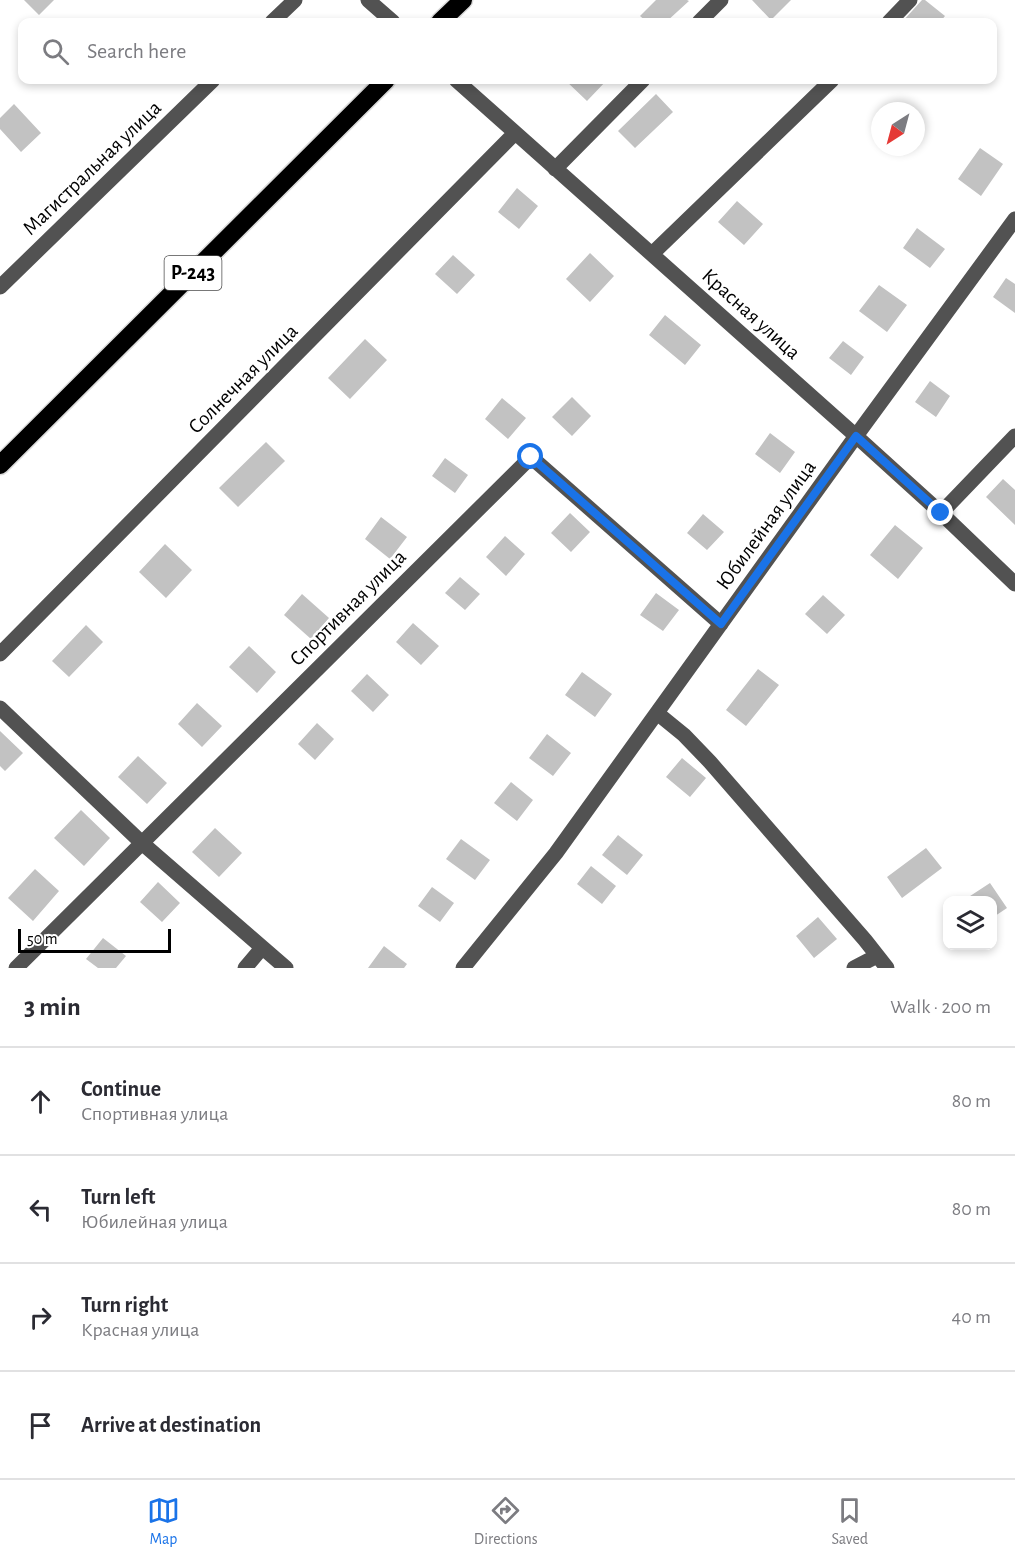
<!DOCTYPE html>
<meta charset="utf-8">
<style>
:root{--surface:#fff;--page:#f2f2f3;--text:#2b2b33;--muted:#7c7c81;--line:#e1e1e2;--accent:#1a73e8}
body{margin:0;font-family:"Alegreya Sans",sans-serif;background:var(--page);color:var(--text)}
.controls{position:absolute;right:18px;bottom:18px;display:grid;overflow:hidden;border-radius:12px;box-shadow:0 3px 9px #0003}
.controls button{width:54px;height:54px;display:grid;place-items:center;padding:0;border:0;border-bottom:2px solid var(--line);background:var(--surface);color:var(--text);font:30px sans-serif}
.compass{position:absolute;left:871px;top:102px;width:54px;height:54px;border-radius:50%;background:var(--surface);box-shadow:0 3px 9px #0003;rotate:216deg}
.scale{position:absolute;left:18px;bottom:15px;width:153px;box-sizing:border-box;padding-left:6px;border:3px solid #000;border-top:0;font-size:16px;line-height:21px;white-space:nowrap;color:#000;-webkit-text-stroke:4px #fff;paint-order:stroke}
.stop{position:absolute;width:18px;height:18px;margin:-14px;border:4px solid #1a73e8;border-radius:50%;background:#fff}
.stop.end{background:#1a73e8;border-color:#fff;box-shadow:0 2px 6px #0008}
.list{margin:0;padding:0;list-style:none}
h2{display:flex;justify-content:space-between;align-items:center;height:78px;margin:0;padding:0 24px;font-size:26px}
h2 small{font-size:20px;font-weight:400;color:var(--muted)}
.list li{display:grid;grid-template-columns:39px 1fr auto;gap:18px;align-items:center;box-sizing:border-box;height:108px;padding:0 24px;border-top:2px solid var(--line)}
.list b{display:block;font-size:22px;white-space:nowrap}
.list p{margin:0;font-size:20px;white-space:nowrap;color:var(--muted)}
.list em{font-size:20px;font-style:normal;color:var(--muted)}
.icon{flex:none;width:33px;height:33px;fill:none;stroke:currentColor;stroke-width:2;stroke-linecap:round;stroke-linejoin:round}
.map{position:relative;flex:none;width:1015px;height:968px;overflow:hidden}
.search{position:absolute;background:var(--surface);box-shadow:0 3px 9px #0003;left:18px;right:18px;top:18px;height:66px;display:flex;align-items:center;gap:15px;box-sizing:border-box;padding:0 21px;border-radius:12px;color:var(--muted);font-size:22px}
.sheet{height:510px;background:var(--surface)}
nav{display:flex;justify-content:space-around;align-items:center;box-sizing:border-box;height:84px;border-top:2px solid var(--line);background:var(--surface);font-size:16px;color:var(--muted)}
nav a{display:grid;justify-items:center;gap:3px}
nav .on{color:var(--accent)}
.map>svg:first-child{display:block}
.building{fill:#c2c2c2}
.lines{fill:none;stroke-linecap:round;stroke-linejoin:round}
.highway-casing{stroke:#dbdbdb;stroke-width:21}
.minor{stroke:#525252;stroke-width:15}
.highway{stroke:#000;stroke-width:18}
.route{stroke:#1a73e8;stroke-width:8}
.labels{text-anchor:middle;dominant-baseline:central;stroke-width:5;stroke-linejoin:round;paint-order:stroke}
.shield{fill:#fff;stroke:#4c4c4c;stroke-width:1.5}
.shield-label{font-size:20px;font-weight:bold;fill:#000}
.street-label{font-size:21px;fill:#000;stroke:#fff}
</style>
<div class="map">
<svg width="1015" height="968" viewBox="0 0 1015 968">
<rect width="100%" height="100%" fill="#fff"/>
<!-- building -->
<path class="building" d="M24,0H54L39,15Z
M656,0H687L689,1L666,22H647L640,16Z
M752,0H791L771,20Z
M922,0H925L945,16L940,22H902Z
M565,80H607L587,101Z
M656,94L673,112L635,148L618,131Z
M14,104L41,133L21,152L0,129V118Z
M980,148L1003,164L981,196L958,179Z
M517,188L538,206L519,229L498,212Z
M737,201L763,224L744,245L718,222Z
M917,228L945,249L930,268L903,248Z
M590,253L614,276L590,302L566,279Z
M453,255L475,275L457,294L435,274Z
M1006,278L1015,284V313L993,297Z
M879,285L907,305L887,332L859,311Z
M665,315L701,345L685,365L649,335Z
M365,339L387,360L350,399L328,378Z
M843,341L864,357L851,375L829,358Z
M930,381L950,396L936,417L915,402Z
M572,397L591,416L572,436L552,417Z
M502,398L526,418L508,439L485,419Z
M770,433L795,452L780,473L755,454Z
M266,442L285,461L238,507L219,488Z
M445,458L468,475L455,493L432,476Z
M1003,479L1015,490V525L986,497Z
M570,513L590,532L571,552L551,533Z
M703,514L724,532L707,550L687,533Z
M381,517L407,537L390,559L365,539Z
M895,525L923,548L898,579L870,555Z
M505,536L525,554L506,576L486,557Z
M165,544L192,570L166,598L139,572Z
M460,577L480,594L465,610L445,593Z
M656,593L679,610L663,631L640,615Z
M302,594L329,618L311,639L284,615Z
M823,595L845,615L827,634L805,614Z
M413,623L439,646L421,665L396,642Z
M86,625L103,642L69,677L52,661Z
M249,646L276,672L257,693L229,667Z
M758,669L779,685L746,726L726,710Z
M582,672L612,694L595,717L565,695Z
M367,674L389,695L373,712L351,691Z
M197,703L222,726L202,747L178,724Z
M317,723L334,739L315,760L298,744Z
M0,731L23,753L5,771L0,766Z
M547,734L571,753L553,776L529,758Z
M138,756L167,783L147,804L118,777Z
M682,758L706,778L690,797L666,777Z
M511,782L533,800L517,821L494,803Z
M81,810L110,838L84,866L54,838Z
M215,828L242,853L219,877L192,852Z
M618,835L643,855L627,875L602,855Z
M461,839L490,860L475,880L446,859Z
M926,848L942,868L902,898L887,877Z
M591,866L616,886L602,904L577,884Z
M35,869L59,891L33,921L8,898Z
M158,882L180,903L162,922L140,902Z
M990,883L1007,908L992,918V900H964Z
M432,887L454,903L440,922L418,906Z
M818,917L837,939L814,958L796,936Z
M103,938L126,956L116,968H98L86,959Z
M384,946L407,964L404,968H368Z"/>
<g class="lines">
<defs>
<path id="highway" d="M440,22L463,0
M0,465L386,80"/>
</defs>
<!-- highway casing -->
<use href="#highway" class="highway-casing"/>
<!-- minor -->
<path class="minor" d="M368,0L393,22
M272,22L295,0
M699,22L721,0
M889,22L910,0
M456,80L856,436L941,513L1015,584
M555,169L643,80
M652,254L832,80
M0,287L213,80
M941,513L1015,436
M0,654L515,133
M0,708L142,843L286,968
M657,713L684,735L710,762L865,940L887,968
M16,968L531,457L721,624
M245,968L262,948
M463,968L556,853L856,436L1015,219
M854,968L877,956"/>
<!-- highway -->
<use href="#highway" class="highway"/>
</g>
<g class="lines">
<!-- route -->
<path class="route" d="M531,457L721,624L856,436L941,513"/>
</g>
<g class="labels">
<!-- shield labels -->
<rect class="shield" x="164.5" y="256" width="57" height="34" rx="4.5"/>
<g class="shield-label">
<text x="193" y="273">Р-243</text>
</g>
<!-- street labels -->
<g class="street-label">
<text transform="translate(92 168) rotate(-44)">Магистральная улица</text>
<text transform="translate(751 314) rotate(42)">Красная улица</text>
<text transform="translate(243 379) rotate(-45)">Солнечная улица</text>
<text transform="translate(766 525) rotate(-54)">Юбилейная улица</text>
<text transform="translate(348 608) rotate(-45)">Спортивная улица</text>
</g>
</g>
</svg>
<div class="controls">
<button><svg class="icon" aria-label="layers" viewBox="0 0 24 24"><path d="M12 4l9 5-9 5-9-5zM3 14l9 5 9-5"/></svg></button>
</div>
<svg class="compass" viewBox="-18 -18 36 36"><path d="M0-13l5 13h-10z" fill="#e53935"/><path d="M0 13l5-13h-10z" fill="#7c7c81"/></svg>
<div class="scale">50 m</div>
<div class="stop" style="left:531px;top:457px"></div>
<div class="stop end" style="left:941px;top:513px"></div>
<div class="search"><svg class="icon" aria-label="search" viewBox="0 0 24 24"><circle cx="10" cy="10" r="6"/><path d="M15 15l6 6"/></svg>Search here</div>
</div>
<section class="sheet">
<h2>3 min<small>Walk · 200 m</small></h2>
<ul class="list">
<li><svg class="icon" aria-label="ahead" viewBox="0 0 24 24"><path d="M12 20V5M6 11l6-6 6 6"/></svg><div><b>Continue</b><p>Спортивная улица</p></div><em>80 m</em></li>
<li><svg class="icon" aria-label="left" viewBox="0 0 24 24"><path d="M17 20v-9H6M10 6l-5 5 5 5"/></svg><div><b>Turn left</b><p>Юбилейная улица</p></div><em>80 m</em></li>
<li><svg class="icon" aria-label="right" viewBox="0 0 24 24"><path d="M7 20v-9h11M14 6l5 5-5 5"/></svg><div><b>Turn right</b><p>Красная улица</p></div><em>40 m</em></li>
<li><svg class="icon" aria-label="arrive" viewBox="0 0 24 24"><path d="M6 21V4h12l-3 4 3 4H6"/></svg><div><b>Arrive at destination</b></div></li>
</ul>
</section>
<nav>
<a class="on"><svg class="icon" aria-label="map" viewBox="0 0 24 24"><path d="M3 6l6-2 6 2 6-2v14l-6 2-6-2-6 2zM9 4v14M15 6v14"/></svg>Map</a>
<a><svg class="icon" aria-label="directions" viewBox="0 0 24 24"><path d="M12 3l9 9-9 9-9-9zM9 14v-3h6M13 9l2 2-2 2"/></svg>Directions</a>
<a><svg class="icon" aria-label="saved" viewBox="0 0 24 24"><path d="M7 4h10v16l-5-4-5 4z"/></svg>Saved</a>
</nav>
